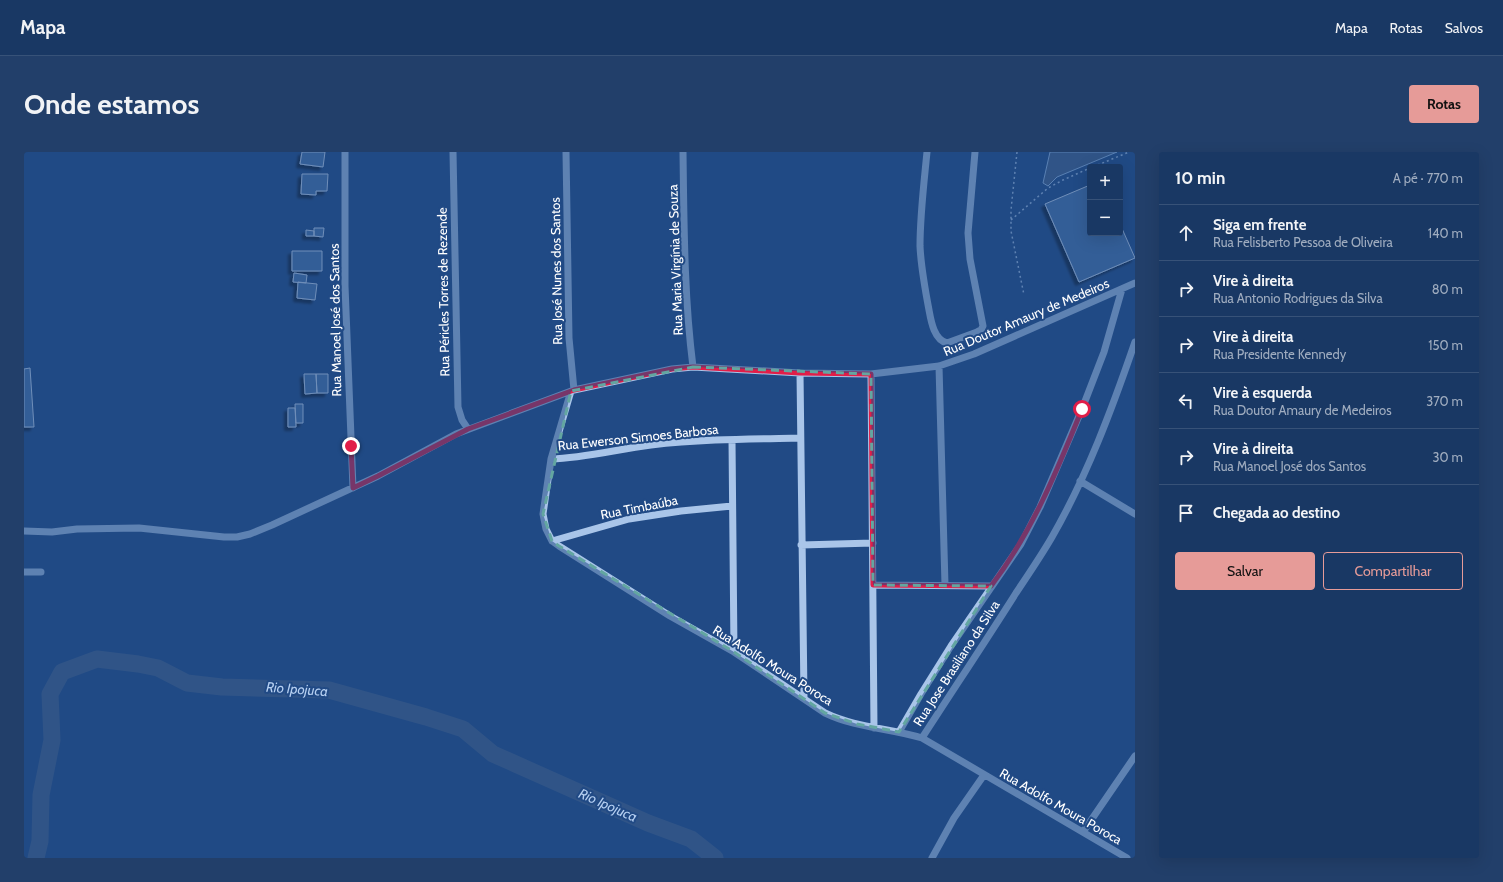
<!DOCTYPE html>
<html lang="pt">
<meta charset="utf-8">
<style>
:root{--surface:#193864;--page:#223f6a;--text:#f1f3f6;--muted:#9facbf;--line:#375278;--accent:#e69b98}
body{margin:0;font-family:Cabin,sans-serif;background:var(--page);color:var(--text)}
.controls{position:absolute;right:12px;top:12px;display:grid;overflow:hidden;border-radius:4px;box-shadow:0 4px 16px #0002}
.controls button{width:36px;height:36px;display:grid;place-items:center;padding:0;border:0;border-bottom:1px solid var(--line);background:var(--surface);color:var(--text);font:20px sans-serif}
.stop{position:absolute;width:12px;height:12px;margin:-9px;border:3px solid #e11d48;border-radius:50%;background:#fff}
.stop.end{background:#e11d48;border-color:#fff;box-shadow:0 1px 4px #0008}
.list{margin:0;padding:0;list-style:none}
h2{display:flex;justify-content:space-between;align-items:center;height:52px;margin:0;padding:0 16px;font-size:17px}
h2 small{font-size:13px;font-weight:400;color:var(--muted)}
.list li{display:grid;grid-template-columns:26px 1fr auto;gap:12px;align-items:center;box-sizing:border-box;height:56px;padding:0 16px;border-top:1px solid var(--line)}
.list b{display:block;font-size:15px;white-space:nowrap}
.list p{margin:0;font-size:13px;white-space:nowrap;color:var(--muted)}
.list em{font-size:13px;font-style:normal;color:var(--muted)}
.actions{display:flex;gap:8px;padding:12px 16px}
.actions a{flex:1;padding:9px 0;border:1px solid var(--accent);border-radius:4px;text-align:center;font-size:14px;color:var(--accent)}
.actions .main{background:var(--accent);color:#111}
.icon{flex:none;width:22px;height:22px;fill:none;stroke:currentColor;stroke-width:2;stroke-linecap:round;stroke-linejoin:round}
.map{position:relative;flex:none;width:1111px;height:706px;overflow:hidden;border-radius:4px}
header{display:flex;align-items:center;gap:24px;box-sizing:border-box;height:56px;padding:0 20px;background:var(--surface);border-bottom:1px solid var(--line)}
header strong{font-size:19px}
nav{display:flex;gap:22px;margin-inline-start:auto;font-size:14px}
.intro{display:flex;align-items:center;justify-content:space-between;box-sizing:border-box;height:96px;padding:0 24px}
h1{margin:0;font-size:28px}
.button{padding:10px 18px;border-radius:4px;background:var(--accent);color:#111;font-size:14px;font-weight:700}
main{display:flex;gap:24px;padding:0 24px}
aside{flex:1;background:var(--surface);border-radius:4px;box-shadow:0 4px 16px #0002}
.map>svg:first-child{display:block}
.water{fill:#43618b;stroke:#9dc0ea}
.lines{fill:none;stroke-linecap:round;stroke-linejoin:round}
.river{stroke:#43618b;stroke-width:17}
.building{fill:#4a74ad;stroke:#cee0f7;filter:url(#shadow)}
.path{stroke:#a9c5e9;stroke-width:1.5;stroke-dasharray:2 3;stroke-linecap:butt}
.minor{stroke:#a9c5e9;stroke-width:7}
.route{stroke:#e11d48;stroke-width:5}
.marked{fill:none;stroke:#63a6a1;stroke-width:3;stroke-dasharray:8 5;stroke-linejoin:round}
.labels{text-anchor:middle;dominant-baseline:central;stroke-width:4;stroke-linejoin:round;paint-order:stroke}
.street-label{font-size:13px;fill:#fff;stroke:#214a85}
.water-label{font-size:14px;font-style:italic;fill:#b5cff1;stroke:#214a85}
</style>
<header>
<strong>Mapa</strong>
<nav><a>Mapa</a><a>Rotas</a><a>Salvos</a></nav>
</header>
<div class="intro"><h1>Onde estamos</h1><a class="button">Rotas</a></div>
<main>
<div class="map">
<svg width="1111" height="706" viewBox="0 0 1111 706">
<defs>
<filter id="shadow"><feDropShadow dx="-3.5" dy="3.5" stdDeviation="1" flood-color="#0009"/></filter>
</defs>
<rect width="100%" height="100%" fill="#214a85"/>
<!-- water -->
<path class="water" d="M1026,0H1093L1033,25L1024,34L1019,31Z"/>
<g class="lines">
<!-- river -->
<path class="river" d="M12,706L16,689L17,643L28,588L26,542L38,520L73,507L114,512L134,516L163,531L198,535L305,538L402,565L439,577L469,602L624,671L667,687L691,706"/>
</g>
<!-- building -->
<path class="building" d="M278,0H301L299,15L276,12Z
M278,22H304L303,39H292V43L277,42Z
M1066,33V81H1096V72L1111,106L1055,130L1021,52Z
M290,76H300L299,85L290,84Z
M282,78L290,79V84H282Z
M268,99H298V119H268Z
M270,121L283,123L282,131L269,130Z
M274,130L293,132L291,148L273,146Z
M6,216L10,275H0V217Z
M280,222H292L293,241L281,242Z
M292,222H304V241H293Z
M271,252H279V271H272Z
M264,256H271L272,275H264Z"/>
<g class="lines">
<!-- path -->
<path class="path" d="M993,0L987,58V79L1000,143
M1069,15L1105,0
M987,68L1024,36L1039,28L1066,16"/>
<!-- minor -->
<path class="minor" d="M321,0V134L329,336
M429,0L434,255L438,268L444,277
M542,0L545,186L550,238
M659,0C660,72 660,144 669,215
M903,0C900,31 896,63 896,94C897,116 901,137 905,158C907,169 910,188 923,191L953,180L957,178L959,174L946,107L944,81L951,0
M915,214L921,433
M776,221L780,545
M847,222L850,576
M547,239L527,307L519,362L522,377L528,389L535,394L646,464L710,500L801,561C832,576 866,576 898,586L1103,706
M708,288L710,500
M527,307C561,306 594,297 627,293C677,287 726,287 776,286
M1056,329L1111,362
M0,379L28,380L53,377L115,376L200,385H213L226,382L248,373L354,324L432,282L550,238L648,217L669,215L776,221L847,222L915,214L950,202L1111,131
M528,389L605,367L657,359L708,354
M777,393L849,391
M0,420H17
M849,433L967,434
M875,580L897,542L927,494L997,392L1016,355L1058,257L1080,200L1098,137
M898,586C929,538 961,490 992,441C1004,423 1017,404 1028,385C1063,324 1088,257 1111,190
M1059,680L1111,604
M908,706L930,666L960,623"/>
</g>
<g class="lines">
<!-- route -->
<path class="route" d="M327,294L329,336L354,324L444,277L550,238L648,217L669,215L776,221L847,222L849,433L967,434C1008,380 1033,319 1058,257"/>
</g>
<!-- marked area -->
<path d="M0 0H1111V706H0ZM669,215L847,222L849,433L967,434L875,580L833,572L801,561L710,500L535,394L528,389L519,362L547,239Z" fill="#214a85" fill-opacity=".55" fill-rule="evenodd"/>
<path class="marked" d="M669,215L847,222L849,433L967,434L875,580L833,572L801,561L710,500L535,394L528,389L519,362L547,239Z"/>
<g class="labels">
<!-- street labels -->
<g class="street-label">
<text transform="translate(651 108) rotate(-92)">Rua Maria Virgínia de Souza</text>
<text transform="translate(532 119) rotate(-91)">Rua José Nunes dos Santos</text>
<text transform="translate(419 140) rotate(-91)">Rua Péricles Torres de Rezende</text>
<text transform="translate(1002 165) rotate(-23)">Rua Doutor Amaury de Medeiros</text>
<text transform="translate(311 168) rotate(-91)">Rua Manoel José dos Santos</text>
<text transform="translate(614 285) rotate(-6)">Rua Ewerson Simoes Barbosa</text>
<text transform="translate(615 355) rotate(-11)">Rua Timbaúba</text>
<text transform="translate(932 511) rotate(-57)">Rua Jose Brasiliano da Silva</text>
<text transform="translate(749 513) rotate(32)">Rua Adolfo Moura Poroca</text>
<text transform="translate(1037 654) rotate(30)">Rua Adolfo Moura Poroca</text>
</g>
<!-- water labels -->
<g class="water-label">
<text transform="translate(273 537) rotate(4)">Rio Ipojuca</text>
<text transform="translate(584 653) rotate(24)">Rio Ipojuca</text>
</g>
</g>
</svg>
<div class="controls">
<button>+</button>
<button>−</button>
</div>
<div class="stop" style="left:1058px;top:257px"></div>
<div class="stop end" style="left:327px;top:294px"></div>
</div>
<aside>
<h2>10 min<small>A pé · 770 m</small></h2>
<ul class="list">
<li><svg class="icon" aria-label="ahead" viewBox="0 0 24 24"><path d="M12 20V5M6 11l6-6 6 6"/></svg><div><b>Siga em frente</b><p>Rua Felisberto Pessoa de Oliveira</p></div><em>140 m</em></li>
<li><svg class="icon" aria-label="right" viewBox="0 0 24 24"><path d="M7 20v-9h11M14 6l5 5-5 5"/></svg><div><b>Vire à direita</b><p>Rua Antonio Rodrigues da Silva</p></div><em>80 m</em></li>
<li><svg class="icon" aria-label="right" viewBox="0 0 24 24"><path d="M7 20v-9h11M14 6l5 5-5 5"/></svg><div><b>Vire à direita</b><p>Rua Presidente Kennedy</p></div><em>150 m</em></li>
<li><svg class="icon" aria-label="left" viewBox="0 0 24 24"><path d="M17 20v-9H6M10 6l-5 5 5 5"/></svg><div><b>Vire à esquerda</b><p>Rua Doutor Amaury de Medeiros</p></div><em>370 m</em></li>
<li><svg class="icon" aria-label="right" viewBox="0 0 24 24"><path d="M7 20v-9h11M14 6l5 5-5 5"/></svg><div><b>Vire à direita</b><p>Rua Manoel José dos Santos</p></div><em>30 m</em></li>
<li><svg class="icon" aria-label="arrive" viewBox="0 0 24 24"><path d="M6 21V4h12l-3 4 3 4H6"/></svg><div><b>Chegada ao destino</b></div></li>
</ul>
<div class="actions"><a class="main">Salvar</a><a>Compartilhar</a></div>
</aside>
</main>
